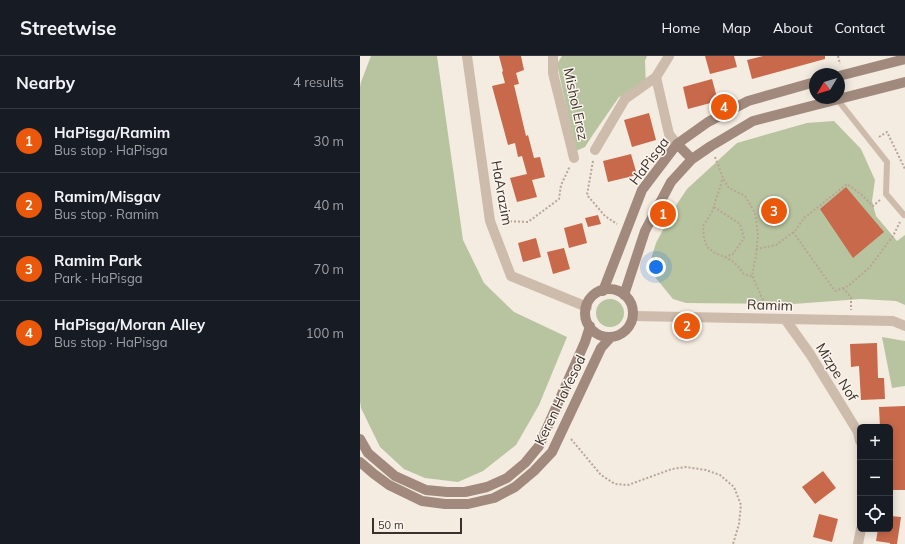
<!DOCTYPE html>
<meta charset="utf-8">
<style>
:root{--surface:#171b24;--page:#242831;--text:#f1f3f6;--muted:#9ea1a6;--line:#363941;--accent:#ea580c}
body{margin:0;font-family:Mulish,sans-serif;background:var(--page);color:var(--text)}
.controls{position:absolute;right:12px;bottom:12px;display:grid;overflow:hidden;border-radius:6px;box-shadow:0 2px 10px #0003}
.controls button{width:36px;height:36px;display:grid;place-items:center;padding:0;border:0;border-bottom:1px solid var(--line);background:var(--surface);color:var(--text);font:20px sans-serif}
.compass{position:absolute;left:449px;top:12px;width:36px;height:36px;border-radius:50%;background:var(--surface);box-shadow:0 2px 10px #0003;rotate:232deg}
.scale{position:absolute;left:12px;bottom:10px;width:90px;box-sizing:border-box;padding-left:4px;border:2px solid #3b302b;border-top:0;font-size:11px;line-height:14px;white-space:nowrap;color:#3b302b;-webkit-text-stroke:3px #fbf5ee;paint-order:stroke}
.you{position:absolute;left:296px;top:211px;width:14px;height:14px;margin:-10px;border:3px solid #fff;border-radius:50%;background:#1a73e8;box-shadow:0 0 0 6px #1a73e833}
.badge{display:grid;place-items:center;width:26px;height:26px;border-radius:50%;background:var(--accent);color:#fff;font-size:13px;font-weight:700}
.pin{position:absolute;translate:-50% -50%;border:2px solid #fff;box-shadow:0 1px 4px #0006}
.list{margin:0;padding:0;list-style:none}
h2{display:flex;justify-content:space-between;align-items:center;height:52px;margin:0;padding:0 16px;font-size:17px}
h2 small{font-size:13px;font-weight:400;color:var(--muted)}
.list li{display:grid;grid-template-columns:26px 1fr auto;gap:12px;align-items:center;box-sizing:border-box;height:64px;padding:0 16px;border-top:1px solid var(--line)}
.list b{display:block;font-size:15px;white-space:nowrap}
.list p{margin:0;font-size:13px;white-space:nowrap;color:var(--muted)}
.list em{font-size:13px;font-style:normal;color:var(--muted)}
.icon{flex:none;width:22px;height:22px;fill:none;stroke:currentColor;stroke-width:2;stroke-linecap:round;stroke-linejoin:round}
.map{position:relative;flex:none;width:545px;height:488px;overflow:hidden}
header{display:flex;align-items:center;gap:24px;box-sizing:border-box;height:56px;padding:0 20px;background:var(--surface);border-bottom:1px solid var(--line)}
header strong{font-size:19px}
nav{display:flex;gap:22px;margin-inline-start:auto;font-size:14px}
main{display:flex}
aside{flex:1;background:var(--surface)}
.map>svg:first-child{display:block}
.green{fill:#b8c4a0}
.building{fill:#c8694b}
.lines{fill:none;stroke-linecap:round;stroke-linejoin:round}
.path{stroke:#b9a596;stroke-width:2;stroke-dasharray:2 2;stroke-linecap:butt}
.lane{stroke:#cdbbac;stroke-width:6}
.street{stroke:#cdbbac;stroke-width:10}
.secondary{stroke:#a18a7d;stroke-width:10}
.labels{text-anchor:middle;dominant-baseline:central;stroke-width:3;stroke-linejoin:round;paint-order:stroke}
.street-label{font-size:14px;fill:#3b302b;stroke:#fbf5ee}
</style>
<header>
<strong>Streetwise</strong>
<nav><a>Home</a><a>Map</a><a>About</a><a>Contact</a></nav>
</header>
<main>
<aside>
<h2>Nearby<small>4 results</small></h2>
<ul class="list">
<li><span class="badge">1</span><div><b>HaPisga/Ramim</b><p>Bus stop · HaPisga</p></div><em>30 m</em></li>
<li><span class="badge">2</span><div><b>Ramim/Misgav</b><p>Bus stop · Ramim</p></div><em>40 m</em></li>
<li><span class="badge">3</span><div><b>Ramim Park</b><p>Park · HaPisga</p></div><em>70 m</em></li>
<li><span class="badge">4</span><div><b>HaPisga/Moran Alley</b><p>Bus stop · HaPisga</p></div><em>100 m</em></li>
</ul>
</aside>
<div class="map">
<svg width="545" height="488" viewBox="0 0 545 488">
<rect width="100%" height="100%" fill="#f4ebe1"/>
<!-- green -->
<path class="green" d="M11,0H77L103,184L124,227L154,256L207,281L179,349L156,389L123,415L98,426L65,422L44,413L20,391L1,352L0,345V31L1,26Z
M202,0H287L285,5L286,32L259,41L232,80L225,91L216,95L197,8Z
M474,65L501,93L515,124L512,145L516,160L537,185L545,179V249L536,245L501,243L433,248L326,247L313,243L295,221L289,209L296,187L305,170L317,148L327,133L377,87L447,67Z
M236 257a14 14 0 1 1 28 0a14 14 0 1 1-28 0Z
M522,281L545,285V330L532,332Z"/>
<!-- building -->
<path class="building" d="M139,0H161L164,14L156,17L159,28L154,29L166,80L168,79L174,102L180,101L185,121L172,124L177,141L157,146L150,122L167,118L162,100L158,101L155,87L148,89L132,30L145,27L142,16L143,15Z
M345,0H374L377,11L350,18Z
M403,0H465V3L392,23L387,4Z
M352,23L358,45L328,53L323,31Z
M289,57L296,84L272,91L264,64Z
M271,98L277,119L248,126L243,105Z
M486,131L524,176L493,202L460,153Z
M238,159L241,168L228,171L225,162Z
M222,167L227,187L209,192L204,172Z
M176,182L181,201L163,206L158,187Z
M204,192L210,213L193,218L187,196Z
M517,287L518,322H524L525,343L501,344L499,310L491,311L490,288Z
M545,350V434H530V371H520L519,351Z
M463,415L476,432L455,448L442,431Z
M459,458L478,463L472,486L453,481Z
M530,460L541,461L537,488H530V487L516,485L518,473H530Z"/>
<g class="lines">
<!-- path -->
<path class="path" d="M478,0L480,8
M519,81L527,76L545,113
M355,101L363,122L369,132L385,140L395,157L398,178L396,200L392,219L406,251
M233,105L227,139L245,160L257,168
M354,151L380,168L384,182L373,198L365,201L355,197L347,191L344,182L343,170L352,156L363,122
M142,165L168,166L199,143L201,129L210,110
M433,176L475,235L488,230L509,212L533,180L540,166
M396,193L416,189L435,175L444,162L487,128L502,139L513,150L520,144
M365,201L374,206L384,218L393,221
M483,232L491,241V254
M211,383L241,419L255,428L268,429L312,413L326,411L346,414L360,419L374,431L381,449L379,468L373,488"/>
<!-- lane -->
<path class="lane" d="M477,43L527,106L526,138L544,159"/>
<!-- street -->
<path class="street" d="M107,0L130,165L151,220L227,251
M193,0V17L214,102
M309,0L296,21L309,78L317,88
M235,94L265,43L296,21
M273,260L533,265L545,270
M425,263L450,298L498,376L500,385
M498,488L501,473"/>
<!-- secondary -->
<path class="secondary" d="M479,20L545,3
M317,88L332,103
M225 257a24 24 0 1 1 48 0a24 24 0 1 1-48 0Z
M243,235L282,134L317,88L348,66L388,45L455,26
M264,239L285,175L311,126L332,103L351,90L393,65L545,26
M0,383L8,397L35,420L66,434L87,436H105L127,431L147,422L165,407L179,390L225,286L230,270
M0,406L14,418L29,429L62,445L85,448H108L134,442L155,431L174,415L192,396L241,292L251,281"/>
</g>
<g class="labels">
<!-- street labels -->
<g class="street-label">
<text transform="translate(216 48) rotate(78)">Mishol Erez</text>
<text transform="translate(289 105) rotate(-53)">HaPisga</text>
<text transform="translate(142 137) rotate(80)">HaArazim</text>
<text transform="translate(410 249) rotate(2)">Ramim</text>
<text transform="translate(477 316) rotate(58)">Mizpe Nof</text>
<text transform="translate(200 344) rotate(-64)">Keren HaYesod</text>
</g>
</g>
</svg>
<div class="controls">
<button>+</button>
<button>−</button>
<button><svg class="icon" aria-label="locate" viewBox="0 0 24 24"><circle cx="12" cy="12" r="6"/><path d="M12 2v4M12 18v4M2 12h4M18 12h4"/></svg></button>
</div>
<svg class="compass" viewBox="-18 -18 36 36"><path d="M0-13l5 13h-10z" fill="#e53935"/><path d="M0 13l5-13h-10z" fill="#9ea1a6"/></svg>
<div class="scale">50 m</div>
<div class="you"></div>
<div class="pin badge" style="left:303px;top:158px">1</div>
<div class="pin badge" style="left:327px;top:270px">2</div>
<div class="pin badge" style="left:414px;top:155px">3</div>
<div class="pin badge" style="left:364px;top:51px">4</div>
</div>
</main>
